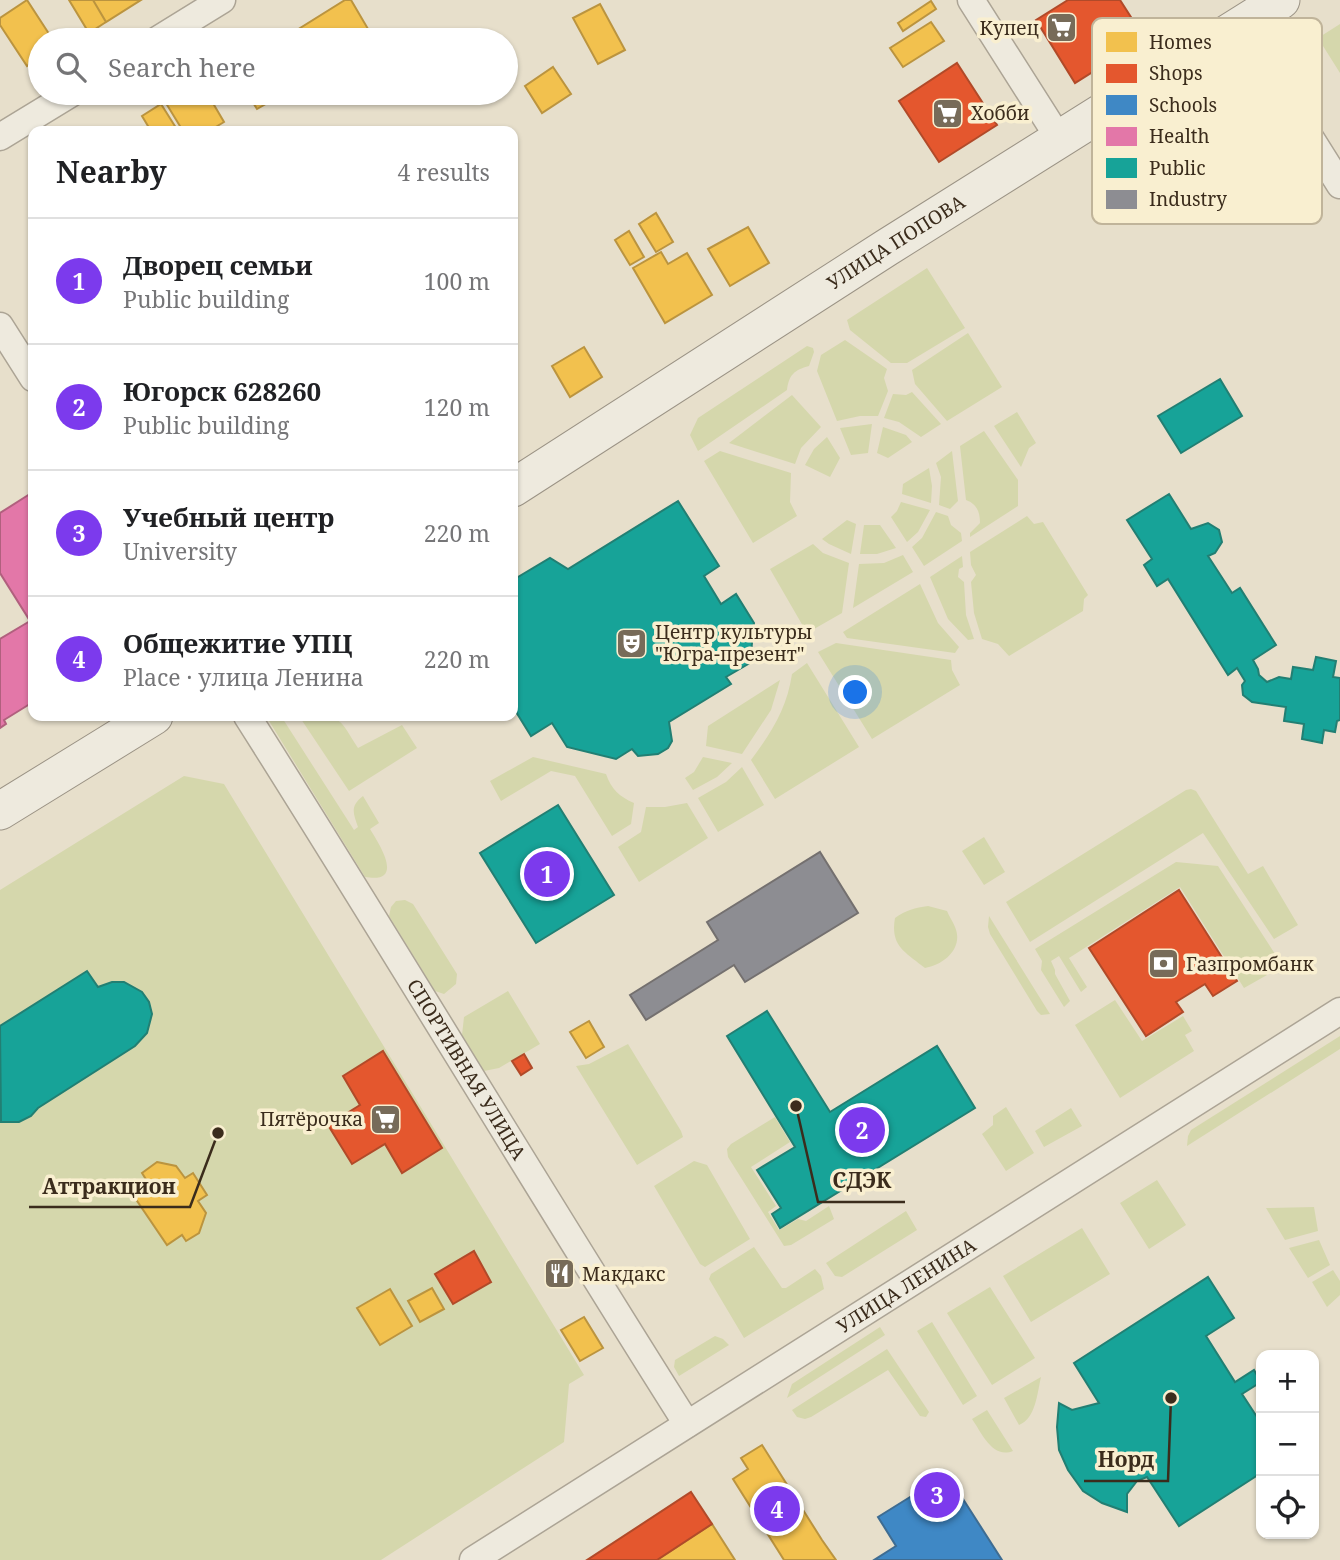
<!DOCTYPE html>
<meta charset="utf-8">
<style>
:root{--surface:#fff;--page:#f6f6f6;--text:#202124;--muted:#757577;--line:#e0e0e0;--accent:#7c3aed}
body{margin:0;font-family:"Noto Serif",serif;background:var(--page);color:var(--text)}
.controls{position:absolute;right:21px;bottom:21px;display:grid;overflow:hidden;border-radius:14px;box-shadow:0 2px 5px #0004}
.controls button{width:63px;height:63px;display:grid;place-items:center;padding:0;border:0;border-bottom:2px solid var(--line);background:var(--surface);color:var(--text);font:35px sans-serif}
.you{position:absolute;left:856px;top:693px;width:24px;height:24px;margin:-18px;border:5px solid #fff;border-radius:50%;background:#1a73e8;box-shadow:0 0 0 10px #1a73e833}
.badge{display:grid;place-items:center;width:46px;height:46px;border-radius:50%;background:var(--accent);color:#fff;font-size:23px;font-weight:700}
.pin{position:absolute;translate:-50% -50%;border:4px solid #fff;box-shadow:0 2px 7px #0006}
.list{margin:0;padding:0;list-style:none}
h2{display:flex;justify-content:space-between;align-items:center;height:91px;margin:0;padding:0 28px;font-size:30px}
h2 small{font-size:23px;font-weight:400;color:var(--muted)}
.list li{display:grid;grid-template-columns:46px 1fr auto;gap:21px;align-items:center;box-sizing:border-box;height:126px;padding:0 28px;border-top:2px solid var(--line)}
.list b{display:block;font-size:26px;white-space:nowrap}
.list p{margin:0;font-size:23px;white-space:nowrap;color:var(--muted)}
.list em{font-size:23px;font-style:normal;color:var(--muted)}
.icon{flex:none;width:38px;height:38px;fill:none;stroke:currentColor;stroke-width:2;stroke-linecap:round;stroke-linejoin:round}
.map{position:relative;flex:none;width:1340px;height:1560px;overflow:hidden}
.search{position:absolute;background:var(--surface);box-shadow:0 2px 5px #0004;left:28px;top:28px;width:490px;height:77px;display:flex;align-items:center;gap:18px;box-sizing:border-box;padding:0 24px;border-radius:38px;color:var(--muted);font-size:26px}
.panel{position:absolute;background:var(--surface);box-shadow:0 2px 5px #0004;left:28px;top:126px;width:490px;height:595px;border-radius:14px}
.map>svg:first-child{display:block}
.green{fill:#d5d7ac}
.homes{fill:#f2c14e;stroke:#bb943f;stroke-width:2}
.shops{fill:#e4572e;stroke:#b14a29;stroke-width:2}
.schools{fill:#3f88c5;stroke:#3e6c92;stroke-width:2}
.health{fill:#e377a8;stroke:#b1607e;stroke-width:2}
.public{fill:#17a398;stroke:#227f73;stroke-width:2}
.industry{fill:#8d8d92;stroke:#74706f;stroke-width:2}
.lines{fill:none;stroke-linecap:round;stroke-linejoin:round}
.street-casing{stroke:#aca495;stroke-width:29}
.secondary-casing{stroke:#9b9385;stroke-width:39}
.street{stroke:#eeeade;stroke-width:26}
.secondary{stroke:#eeeade;stroke-width:37}
.labels{text-anchor:middle;dominant-baseline:central;stroke-width:7;stroke-linejoin:round;paint-order:stroke}
.poi-label{font-size:19px;fill:#3b2c1c;stroke:#f9efd0;text-anchor:start}
.street-label{font-size:19px;fill:#3b2c1c;stroke:#f9efd0}
.key{fill:#f9efd0;stroke:#c0b49a;stroke-width:2}
.key-label{font-size:19px;fill:#3b2c1c}
.leader{fill:none;stroke:#3b2c1c;stroke-width:2.5}
.callout-dot{fill:#3b2c1c;stroke:#f9efd0;stroke-width:2.5}
.callout-label{font-size:21px;text-anchor:middle;font-weight:bold;fill:#3b2c1c;stroke:#f9efd0;stroke-width:7;stroke-linejoin:round;paint-order:stroke}
</style>
<div class="map">
<svg width="1340" height="1560" viewBox="0 0 1340 1560">
<rect width="100%" height="100%" fill="#e7dfcb"/>
<!-- green -->
<path class="green" d="M1340,24V73L1318,38Z
M927,268L965,328L907,363H891L850,330L847,320Z
M968,333L1002,387L947,421L915,384L912,370Z
M845,340L887,369L884,378L888,391L878,416H860L837,421L817,371L821,355Z
M807,346L813,348L814,352L809,366C794,370 789,375 787,390L698,451L690,435L698,418Z
M912,392L941,424L921,437L899,422L884,418L893,394L906,395Z
M792,395L821,427L801,448L795,464L729,443Z
M1017,412L1036,443L1029,448L1021,467L994,426Z
M872,424L868,453L851,455L840,428Z
M883,427L906,435L912,442L888,458L877,453Z
M984,431L1018,480V506L970,537V533L980,523C980,512 977,504 966,500L960,446Z
M827,437L840,458L830,477L805,465L814,449Z
M720,451L791,473L790,502L797,516L753,543L704,461Z
M952,451L958,501L950,509L939,505L941,477L936,463Z
M929,468L932,486L931,503L902,494L903,484Z
M901,502L930,510L918,532L907,542L891,517L897,511Z
M936,512L948,516L951,525L961,533L962,541L924,566L912,547L922,538Z
M1027,516L1034,524L1043,522L1088,595L1084,599L1083,611L1009,656L998,644L982,639L974,613L971,582L976,575L971,565L970,552Z
M847,520L856,524L851,554L829,544L822,539Z
M864,525H880L896,548L877,554H860Z
M813,544L823,553L849,563L842,613L807,633L770,569Z
M903,555L913,572L853,608L859,564L884,563Z
M962,556L963,567L959,569L958,577L964,582L966,615L974,639L968,640L948,619L930,577Z
M920,584L938,623L959,647L955,653L847,638L843,632Z
M836,643L951,660L952,670L960,685L872,739L818,652Z
M807,663L859,747L775,799L751,760C772,732 787,708 792,674Z
M780,680L771,710L742,754L706,746L708,726Z
M266,716H281L354,830L358,827C353,813 350,806 363,796L379,823L370,829C379,844 406,884 365,877Z
M306,716C344,716 339,719 358,748L402,725L417,748L349,791L301,719Z
M533,757L606,774C611,789 620,797 634,803L631,824L612,836L575,776L551,771L501,801L490,781Z
M703,757L732,763L717,777L693,790L685,778L694,772Z
M742,767L764,805L718,832L698,798L726,782Z
M184,776L224,784L584,1375L569,1384L564,1442L381,1560H0V890Z
M1191,789L1196,791L1248,874L1263,866L1298,925L1274,939L1203,833L1030,942L1006,902L1186,790Z
M687,803L708,838L639,882L618,847L641,832L646,807H665Z
M984,837L1005,872L984,885L962,851Z
M1176,862L1218,866L1275,954L1260,964L1267,975L1244,988L1180,887L1069,958L1087,987L1081,992L1059,956L1051,961L1055,970V974L1070,1001L1064,1007L1041,970L1042,961L1035,949Z
M405,900L413,904L457,974L456,984L444,994L435,991L389,916L391,907L396,901Z
M928,906L947,911C949,916 953,922 955,927C964,948 944,965 925,968C905,952 890,946 895,918C906,910 915,908 928,906Z
M989,916L1050,1014L1041,1015L1037,1011L990,934L988,927Z
M508,991L540,1044L499,1068L484,1071L462,1035L464,1017Z
M1115,1000L1142,1041L1183,1016L1192,1031L1185,1035L1194,1051L1120,1098L1075,1025Z
M1340,1036V1049L1187,1146L1188,1136L1191,1130Z
M628,1044L681,1131L683,1137L637,1165L576,1066L589,1064Z
M1006,1107L1034,1153L1006,1171L982,1134L993,1125V1116Z
M1071,1108L1082,1126L1044,1147L1035,1131Z
M775,1117L790,1142L751,1167L776,1206L768,1212L779,1230L798,1219L806,1221L829,1206L834,1219L791,1245L784,1246L728,1157L727,1149L731,1144Z
M694,1161L707,1165L750,1239L705,1267L700,1264L654,1186Z
M1157,1180L1186,1225L1149,1249L1120,1203Z
M1314,1207L1318,1231L1285,1240L1266,1208Z
M906,1211L917,1230L842,1277L835,1276L826,1263Z
M1082,1228L1110,1274L1031,1322L1003,1276Z
M1319,1240L1330,1265L1308,1278L1289,1248Z
M754,1247L782,1288H786L815,1269L821,1276L824,1289L744,1338L709,1279L711,1274Z
M1333,1270L1340,1281V1295L1327,1307L1312,1282Z
M990,1287L1035,1358L992,1385L947,1313Z
M932,1322L977,1396L963,1405L917,1331Z
M880,1327L885,1335L787,1398L792,1384Z
M715,1336L723,1339L729,1345L679,1376L674,1367L675,1360Z
M887,1349L929,1412L926,1417L920,1416L888,1370L811,1417L805,1419L797,1417L792,1410Z
M1041,1377C1037,1394 1036,1418 1019,1425L1004,1398Z
M987,1410L1013,1451C992,1459 982,1433 972,1419Z"/>
<!-- homes -->
<path class="homes" d="M27,0L53,40H40V57L27,66L0,25V18Z
M69,0H93L106,22L89,33Z
M93,0H141L106,22Z
M345,0H351L371,34L360,40H281Z
M931,1L936,9L903,31L898,23Z
M600,4L625,50L598,64L573,18Z
M931,22L944,41L903,67L890,48Z
M553,67L571,94L542,113L525,86Z
M177,93H207L224,122L209,131H183L164,100Z
M247,93H285L257,109Z
M161,104L178,131H151L142,116Z
M656,213L673,242L656,252L639,224Z
M748,227L769,263L730,286L708,249Z
M629,231L644,257L630,265L615,240Z
M661,252L668,264L687,253L712,295L665,323L633,268Z
M584,347L602,377L570,397L552,366Z
M589,1021L604,1047L586,1058L570,1032Z
M157,1162L176,1166L185,1178L193,1173L207,1195L198,1201L206,1213L199,1233L186,1241L182,1235L167,1245L131,1192L147,1181L142,1173Z
M432,1288L444,1309L420,1322L408,1301Z
M390,1289L412,1326L380,1345L357,1308Z
M584,1317L603,1348L580,1361L561,1330Z
M762,1445L822,1540L836,1560H784L733,1479L748,1469L741,1458Z
M712,1524L735,1560H657Z"/>
<!-- shops -->
<path class="shops" d="M1068,0H1120L1145,39L1075,83L1036,20Z
M957,63L997,125L939,162L899,101Z
M1179,890L1237,981L1213,996L1205,984L1176,1002L1183,1012L1146,1036L1089,948Z
M383,1051L442,1148L402,1173L385,1144L352,1164L328,1125L360,1105L343,1076Z
M524,1054L532,1068L521,1075L512,1061Z
M474,1251L491,1282L453,1304L435,1274Z
M559,1262L570,1279L559,1286L549,1269Z
M691,1492L712,1524L657,1560H587Z"/>
<!-- schools -->
<path class="schools" d="M947,1474L1002,1560H874L896,1546L878,1517Z"/>
<!-- health -->
<path class="health" d="M33,492V702L4,720L6,724L0,728V639L30,621L0,573V513Z"/>
<!-- public -->
<path class="public" d="M1220,379L1242,416L1181,453L1158,416Z
M1169,494L1191,529L1208,523L1219,530L1222,542L1215,553L1208,556L1232,593L1240,588L1276,645L1253,660L1258,669L1259,675L1267,682L1279,677L1291,679L1293,667L1313,670L1316,657L1336,661L1333,677L1340,678V720L1337,721L1335,732L1324,730L1322,743L1302,739L1304,724L1284,721L1286,707L1252,702L1243,695L1242,685L1245,681L1237,668L1228,675L1168,579L1157,586L1144,565L1152,559L1127,520Z
M678,501L719,566L704,576L721,604L736,594L754,623L750,663L726,677L731,684L669,722L672,741L668,748L658,754L638,756L632,749L616,759L567,747L552,723L531,736L513,707V580L550,558L568,569Z
M558,805L614,895L536,943L480,853Z
M87,971L98,987L112,982H124L142,992L149,1002L152,1014L147,1033L135,1046L38,1108L31,1116L19,1122H1L0,1026Z
M767,1011L830,1112L937,1046L975,1108L780,1228L772,1214L781,1208L757,1170L795,1147L727,1036Z
M1208,1277L1234,1318L1206,1336L1235,1382L1254,1370L1261,1382L1242,1394L1261,1423V1473L1179,1526L1147,1477L1137,1481L1127,1494V1512L1102,1503L1083,1491L1068,1470L1059,1450L1057,1427L1059,1403L1072,1410L1099,1403L1074,1363Z"/>
<!-- industry -->
<path class="industry" d="M820,852L858,913L745,982L734,965L646,1020L630,995L718,940L707,922Z"/>
<g class="lines">
<defs>
<g id="street">
<path d="M971,0L1060,140"/>
<path d="M1240,26L1340,185"/>
<path d="M157,40L222,0"/>
<path d="M0,137L72,93"/>
<path d="M0,326L33,378"/>
<path id="s1" d="M247,716C396,951 538,1189 687,1424"/>
<path id="s2" d="M473,1560L1340,1011"/>
</g>
<g id="secondary">
<path id="s3" d="M513,488L886,248L1281,0"/>
<path d="M0,811L154,716"/>
</g>
</defs>
<!-- street casing -->
<use href="#street" class="street-casing"/>
<!-- secondary casing -->
<use href="#secondary" class="secondary-casing"/>
<!-- street -->
<use href="#street" class="street"/>
<!-- secondary -->
<use href="#secondary" class="secondary"/>
</g>
<!-- icons -->
<defs>
<symbol id="supermarket-square" viewBox="-11 -11 22 22"><rect x="-9" y="-9" width="18" height="18" rx="4" fill="#776b59" stroke="#f9efd0"/><path d="M-6-5.5h2.5l.6 2H6L4.5 2H-2.5L-4.4-4H-6ZM-1.5 3.2a1.3 1.3 0 1 0 .1 0ZM3 3.2a1.3 1.3 0 1 0 .1 0Z" fill="#fff"/></symbol>
<symbol id="theatre-square" viewBox="-11 -11 22 22"><rect x="-9" y="-9" width="18" height="18" rx="4" fill="#776b59" stroke="#f9efd0"/><path d="M-5-5.5Q0-4 5-5.5V0Q5 5 0 6Q-5 5-5 0ZM-3.3-2.5H-1v1.5H-3.3ZM1-2.5H3.3v1.5H1ZM-2.8 1Q0 5.5 2.8 1Z" fill="#fff"/></symbol>
<symbol id="bank-square" viewBox="-11 -11 22 22"><rect x="-9" y="-9" width="18" height="18" rx="4" fill="#776b59" stroke="#f9efd0"/><path d="M-6-4H6V4H-6ZM0-2.3a2.3 2.3 0 1 0 0 4.6a2.3 2.3 0 1 0 0-4.6Z" fill="#fff"/></symbol>
<symbol id="restaurant-square" viewBox="-11 -11 22 22"><rect x="-9" y="-9" width="18" height="18" rx="4" fill="#776b59" stroke="#f9efd0"/><path d="M-5-6h1v4h1v-4h1v4h1v-4h1v5L-1.5 .5V6h-2V.5L-5-1ZM5-6V6H3V1.5H1.5Q1.5-4 5-6Z" fill="#fff"/></symbol>
</defs>
<g fill-rule="evenodd">
<use href="#supermarket-square" x="1044" y="10" width="35" height="35"/>
<use href="#supermarket-square" x="930" y="96" width="35" height="35"/>
<use href="#theatre-square" x="614" y="626" width="35" height="35"/>
<use href="#bank-square" x="1146" y="946" width="35" height="35"/>
<use href="#supermarket-square" x="368" y="1102" width="35" height="35"/>
<use href="#restaurant-square" x="542" y="1256" width="35" height="35"/>
</g>
<g class="labels">
<!-- poi labels -->
<g class="poi-label">
<text x="1039" y="28" text-anchor="end">Купец</text>
<text x="971" y="113">Хобби</text>
<text x="655" y="632">Центр культуры<tspan x="655" dy="22">"Югра-презент"</tspan></text>
<text x="1186" y="964">Газпромбанк</text>
<text x="363" y="1119" text-anchor="end">Пятёрочка</text>
<text x="582" y="1274">Макдакс</text>
</g>
<!-- street labels -->
<g class="street-label">
<text stroke="none"><textPath href="#s3" startOffset="455">УЛИЦА ПОПОВА</textPath></text>
<text stroke="none"><textPath href="#s1" startOffset="416">СПОРТИВНАЯ УЛИЦА</textPath></text>
<text stroke="none"><textPath href="#s2" startOffset="513">УЛИЦА ЛЕНИНА</textPath></text>
</g>
</g>
<!-- legend -->
<rect x="1092" y="18" width="230" height="206" rx="10" class="key"/>
<rect x="1106" y="32" width="31" height="20" fill="#f2c14e"/>
<rect x="1106" y="64" width="31" height="19" fill="#e4572e"/>
<rect x="1106" y="95" width="31" height="20" fill="#3f88c5"/>
<rect x="1106" y="127" width="31" height="19" fill="#e377a8"/>
<rect x="1106" y="158" width="31" height="20" fill="#17a398"/>
<rect x="1106" y="190" width="31" height="19" fill="#8d8d92"/>
<g class="key-label">
<text x="1149" y="49">Homes</text>
<text x="1149" y="80">Shops</text>
<text x="1149" y="112">Schools</text>
<text x="1149" y="143">Health</text>
<text x="1149" y="175">Public</text>
<text x="1149" y="206">Industry</text>
</g>
<!-- callouts -->
<path class="leader" d="M796 1106L818 1202H905M218 1133L190 1207H29M1171 1398L1168 1481H1084"/>
<g class="callout-dot">
<circle cx="796" cy="1106" r="7"/>
<circle cx="218" cy="1133" r="7"/>
<circle cx="1171" cy="1398" r="7"/>
</g>
<g class="callout-label">
<text x="862" y="1188">СДЭК</text>
<text x="109" y="1194">Аттракцион</text>
<text x="1126" y="1467">Норд</text>
</g>
</svg>
<div class="controls">
<button>+</button>
<button>−</button>
<button><svg class="icon" aria-label="locate" viewBox="0 0 24 24"><circle cx="12" cy="12" r="6"/><path d="M12 2v4M12 18v4M2 12h4M18 12h4"/></svg></button>
</div>
<div class="you"></div>
<div class="pin badge" style="left:547px;top:874px">1</div>
<div class="pin badge" style="left:862px;top:1130px">2</div>
<div class="pin badge" style="left:937px;top:1495px">3</div>
<div class="pin badge" style="left:777px;top:1509px">4</div>
<div class="search"><svg class="icon" aria-label="search" viewBox="0 0 24 24"><circle cx="10" cy="10" r="6"/><path d="M15 15l6 6"/></svg>Search here</div>
<section class="panel">
<h2>Nearby<small>4 results</small></h2>
<ul class="list">
<li><span class="badge">1</span><div><b>Дворец семьи</b><p>Public building</p></div><em>100 m</em></li>
<li><span class="badge">2</span><div><b>Югорск 628260</b><p>Public building</p></div><em>120 m</em></li>
<li><span class="badge">3</span><div><b>Учебный центр</b><p>University</p></div><em>220 m</em></li>
<li><span class="badge">4</span><div><b>Общежитие УПЦ</b><p>Place · улица Ленина</p></div><em>220 m</em></li>
</ul>
</section>
</div>
